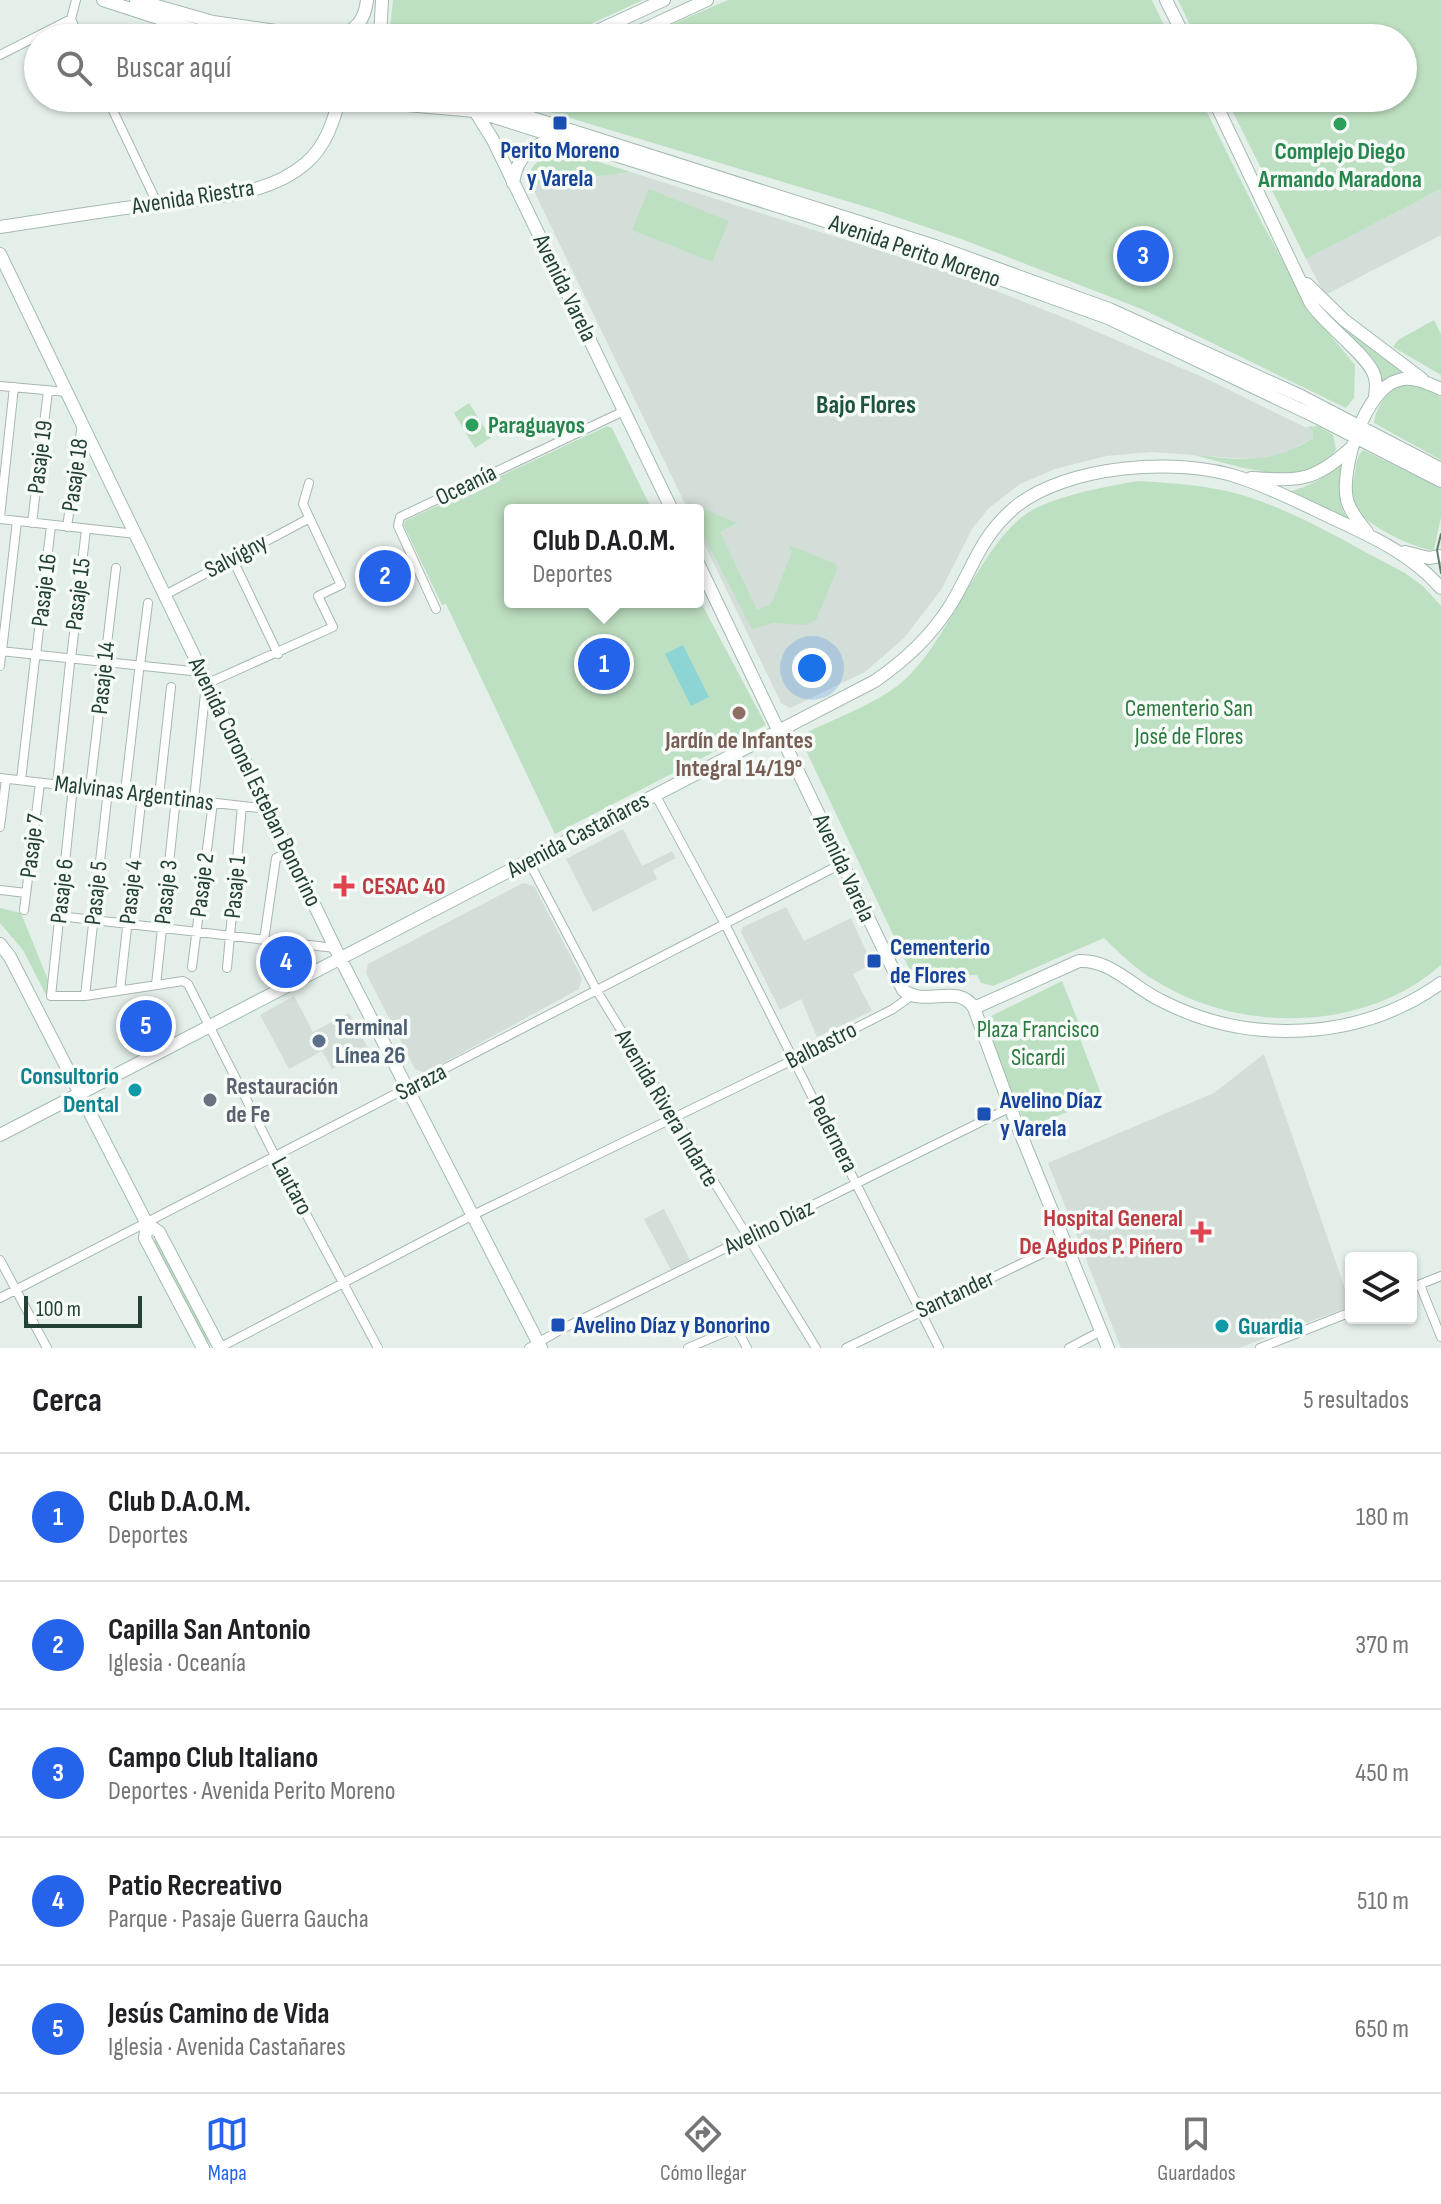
<!DOCTYPE html>
<html lang="es">
<meta charset="utf-8">
<style>
:root{--surface:#fff;--page:#f6f6f6;--text:#202124;--muted:#757577;--line:#e0e0e0;--accent:#2563eb}
body{margin:0;font-family:"Sofia Sans Condensed",sans-serif;background:var(--page);color:var(--text)}
.controls{position:absolute;right:24px;bottom:24px;display:grid;overflow:hidden;border-radius:8px;box-shadow:0 2px 6px #0004}
.controls button{width:72px;height:72px;display:grid;place-items:center;padding:0;border:0;border-bottom:2px solid var(--line);background:var(--surface);color:var(--text);font:40px sans-serif}
.scale{position:absolute;left:24px;bottom:20px;width:118px;box-sizing:border-box;padding-left:8px;border:4px solid #234135;border-top:0;font-size:22px;line-height:28px;white-space:nowrap;color:#234135;-webkit-text-stroke:6px #f6fbf8;paint-order:stroke}
.you{position:absolute;left:812px;top:668px;width:28px;height:28px;margin:-20px;border:6px solid #fff;border-radius:50%;background:#1a73e8;box-shadow:0 0 0 12px #1a73e833}
.badge{display:grid;place-items:center;width:52px;height:52px;border-radius:50%;background:var(--accent);color:#fff;font-size:26px;font-weight:700}
.pin{position:absolute;translate:-50% -50%;border:4px solid #fff;box-shadow:0 2px 8px #0006}
.popup{position:absolute;left:504px;top:504px;width:200px;height:104px;box-sizing:border-box;display:grid;place-content:center;border-radius:8px;background:var(--surface);filter:drop-shadow(0 2px 6px #0005);font-size:26px;white-space:nowrap;color:var(--muted)}
.popup b{font-size:30px;color:var(--text)}
.popup::after{content:'';position:absolute;left:50%;top:100%;margin-left:-16px;border:16px solid transparent;border-top-color:var(--surface)}
.list{margin:0;padding:0;list-style:none}
h2{display:flex;justify-content:space-between;align-items:center;height:104px;margin:0;padding:0 32px;font-size:34px}
h2 small{font-size:26px;font-weight:400;color:var(--muted)}
.list li{display:grid;grid-template-columns:52px 1fr auto;gap:24px;align-items:center;box-sizing:border-box;height:128px;padding:0 32px;border-top:2px solid var(--line)}
.list b{display:block;font-size:30px;white-space:nowrap}
.list p{margin:0;font-size:26px;white-space:nowrap;color:var(--muted)}
.list em{font-size:26px;font-style:normal;color:var(--muted)}
.icon{flex:none;width:44px;height:44px;fill:none;stroke:currentColor;stroke-width:2;stroke-linecap:round;stroke-linejoin:round}
.map{position:relative;flex:none;width:1441px;height:1348px;overflow:hidden}
.search{position:absolute;background:var(--surface);box-shadow:0 2px 6px #0004;left:24px;right:24px;top:24px;height:88px;display:flex;align-items:center;gap:20px;box-sizing:border-box;padding:0 28px;border-radius:44px;color:var(--muted);font-size:30px}
.sheet{height:744px;background:var(--surface)}
nav{display:flex;justify-content:space-around;align-items:center;box-sizing:border-box;height:112px;border-top:2px solid var(--line);background:var(--surface);font-size:22px;color:var(--muted)}
nav a{display:grid;justify-items:center;gap:4px}
nav .on{color:var(--accent)}
.map>svg:first-child{display:block}
.built{fill:#d3ded8}
.green{fill:#bee0c2}
.water{fill:#8dd4d4}
.lines{fill:none;stroke-linecap:round;stroke-linejoin:round}
.street-casing{stroke:#a7b7af;stroke-width:10}
.secondary-casing{stroke:#a3bbaf;stroke-width:14}
.street{stroke:#fff;stroke-width:8}
.secondary{stroke:#fff;stroke-width:12}
.tram{stroke:#5e7c70;stroke-width:2}
.transit-dot{fill:#1a4fb4;stroke:#f6fbf8;stroke-width:3}
.leisure-dot{fill:#2e9e5b;stroke:#f6fbf8;stroke-width:3}
.education-dot{fill:#8d6e63;stroke:#f6fbf8;stroke-width:3}
.health-dot{fill:#e0444e;stroke:#f6fbf8;stroke-width:3}
.service-dot{fill:#5c6f8a;stroke:#f6fbf8;stroke-width:3}
.culture-dot{fill:#0f9aa8;stroke:#f6fbf8;stroke-width:3}
.worship-dot{fill:#6b7280;stroke:#f6fbf8;stroke-width:3}
.labels{text-anchor:middle;dominant-baseline:central;stroke-width:7;stroke-linejoin:round;paint-order:stroke}
.transit-label{font-size:24px;font-weight:bold;fill:#164399;stroke:#f6fbf8;text-anchor:start}
.leisure-label{font-size:24px;font-weight:bold;fill:#27864d;stroke:#f6fbf8}
.street-label{font-size:24px;fill:#234135;stroke:#f6fbf8}
.park-label{font-size:24px;fill:#2c793f;stroke:#f6fbf8}
.education-label{font-size:24px;font-weight:bold;fill:#785e54;stroke:#f6fbf8}
.health-label{font-size:24px;font-weight:bold;fill:#be3a42;stroke:#f6fbf8;text-anchor:start}
.service-label{font-size:24px;font-weight:bold;fill:#4e5e75;stroke:#f6fbf8;text-anchor:start}
.culture-label{font-size:24px;font-weight:bold;fill:#0d838f;stroke:#f6fbf8;text-anchor:end}
.worship-label{font-size:24px;font-weight:bold;fill:#5b616d;stroke:#f6fbf8;text-anchor:start}
.neighbourhood-label{font-size:26px;font-weight:bold;fill:#1e543f;stroke:#f6fbf8}
</style>
<div class="map">
<svg width="1441" height="1348" viewBox="0 0 1441 1348">
<rect width="100%" height="100%" fill="#e5efe9"/>
<!-- built -->
<path class="built" d="M631,172L956,275L1065,318L1207,379L1313,431V438L1289,451L1262,460L1152,452L1106,456L1055,469L1020,484L989,508L972,529L941,590L904,638L865,672L790,708L781,703L698,531V510H688L533,189L535,184Z
M1441,189V235L1325,295L1306,259Z
M623,829L642,866L672,851L676,858L653,870L657,879L593,912L566,859Z
M523,883L534,886L582,978L579,989L425,1073L415,1069L366,973L368,964Z
M786,907L804,941L851,918L872,964L853,974L872,1011L817,1037L801,999L780,1010L741,932L743,927Z
M294,996L313,1032L349,1013L369,1050L332,1069L322,1051L289,1069L260,1015Z
M1264,1054L1351,1306L1239,1348H1121L1048,1163L1214,1093Z
M664,1209L690,1260L671,1270L644,1219Z"/>
<!-- green -->
<path class="green" d="M393,0H643L560,38H401L390,27Z
M728,0H1152L1170,38H640Z
M1178,0H1441V189L1306,259L1226,98H1403V38H1196Z
M513,98H1200L1262,223L1311,312L1355,365L1354,398L1346,408L1144,310L964,240L873,209L513,101Z
M565,153L574,154L631,172L536,184L533,189L529,175C535,158 548,155 565,153Z
M649,189L729,221L712,262L632,230Z
M1315,297L1407,371L1394,375L1382,385C1376,351 1334,325 1315,297Z
M1434,320L1441,334V375L1393,347L1398,340Z
M1404,382L1421,387L1441,397V460L1374,423C1376,405 1389,390 1404,382Z
M469,403L491,438L475,448L454,413Z
M607,426L612,428L652,510H510V602H698V597L766,725L555,834L446,604L442,605L404,526L405,521Z
M1318,426L1333,435L1336,449C1311,495 1229,463 1190,454C1240,460 1268,466 1313,438V431L1306,427Z
M1363,450L1441,488V517L1434,550C1418,551 1365,524 1356,510C1349,499 1352,485 1355,473C1356,464 1357,456 1363,450Z
M1343,461L1345,464C1340,486 1335,500 1348,519L1289,492C1309,486 1327,477 1343,461Z
M1138,481C1173,483 1208,485 1242,495C1299,512 1352,546 1405,573L1424,587L1441,606V965C1365,1032 1241,1034 1156,981C1137,970 1120,954 1104,938L993,986L981,983L977,975H966L964,980L925,986L915,981L802,742L804,734C835,718 874,705 901,683C953,639 982,533 1038,507C1069,493 1104,487 1138,481Z
M697,506L737,523L720,532L757,610L771,604L792,552L789,545L836,564L837,569L816,620L805,625L773,623L752,629L698,525V510H694Z
M0,908L21,913L50,985L51,995L48,999L23,950L0,923Z
M268,945L308,948V958L277,974L267,955Z
M1062,981L1083,1034L1079,1036L1103,1099L1027,1127L1018,1107L1023,1105L1020,1098L1015,1100L986,1026L991,1016Z
M155,1240H158L211,1338L209,1341H206L152,1243Z"/>
<!-- water -->
<path class="water" d="M683,645L709,697L691,706L665,654Z"/>
<g class="lines">
<defs>
<path id="street" d="M76,0L71,19L79,38
M0,55L71,19
M107,98L157,203
M0,386L67,392
M0,517L14,387
M0,519L136,534
M32,523L48,391
M67,527L82,424
M232,558L278,654
M165,595L308,519
M436,609L398,526L400,517L624,411
M0,651L201,672
M2,651L17,521
M36,655L51,525
M71,659L86,529
M0,666L1,656
M140,666L148,603
M0,778L268,809
M21,780L35,659
M57,784L70,663
M73,786L51,996H85L183,981L188,984L275,1156L378,1348
M90,788L116,568
M125,792L139,671
M655,794L725,924L939,1348
M159,796L171,687
M194,800L206,684L333,627L318,596L341,585L303,504L309,483
M0,827L6,779
M529,862L597,991L816,1348
M0,890L26,893
M24,910L40,783
M59,916L335,948
M264,940L276,858L289,853
M192,967L213,802
M227,968L242,806
M156,985L176,798
M120,990L142,794
M85,996L108,790
M0,1260L47,1348
M1420,1285L1441,1337
M1411,1288L1441,1276
M0,1298L841,864
M219,1348L473,1215L795,1059L893,1009L911,996
M529,1348L560,1330L1011,1107
M688,1348L733,1329L739,1333L747,1348
M846,1348L1066,1242
M1069,1348L1101,1331
M1260,1348L1351,1312"/>
<path id="secondary" d="M103,0L220,38
M136,0L213,22L325,38
M1166,0L1185,38
M338,37C356,30 365,20 367,0
M380,38L382,0
M582,38L664,0
M625,38L707,0
M469,98L935,246L1109,309L1301,396L1441,469
M1213,98L1311,304C1327,326 1363,352 1373,372C1377,380 1376,388 1375,397
M361,101L475,111L930,254L1108,318L1312,415L1441,481
M475,111L493,140L672,510
M513,183C517,154 534,143 561,138
M0,227C47,220 94,212 141,206C194,198 264,200 306,163C326,146 333,122 340,98
M0,254L340,958L541,1348
M1307,284L1344,320L1422,379
M1251,478C1300,481 1313,482 1351,448
M1367,532C1360,523 1350,512 1347,500C1340,469 1365,388 1399,380C1413,376 1428,383 1441,389
M1405,552L1429,558L1441,556
M698,563L903,990C925,1008 958,982 974,1008L1015,1120L1108,1348
M0,944L10,957L147,1224L159,1232L220,1348
M974,1008L1079,961C1110,959 1133,987 1160,1000C1248,1046 1360,1041 1441,983
M0,1135L875,681C904,661 929,638 948,609C972,572 978,539 1014,508C1065,465 1179,456 1241,478C1271,488 1301,503 1330,517C1371,536 1410,553 1441,588
M147,1224L145,1238L203,1348"/>
</defs>
<!-- street casing -->
<use href="#street" class="street-casing"/>
<!-- secondary casing -->
<use href="#secondary" class="secondary-casing"/>
<!-- street -->
<use href="#street" class="street"/>
<!-- secondary -->
<use href="#secondary" class="secondary"/>
<!-- tram -->
<path class="tram" d="M1441,534L1437,550L1441,573"/>
</g>
<!-- markers -->
<g class="transit-dot">
<rect x="552" y="115" width="16" height="16" rx="4"/>
<rect x="866" y="953" width="16" height="16" rx="4"/>
<rect x="976" y="1106" width="16" height="16" rx="4"/>
<rect x="550" y="1317" width="16" height="16" rx="4"/>
</g>
<g class="leisure-dot">
<circle cx="1340" cy="124" r="8"/>
<circle cx="472" cy="425" r="8"/>
</g>
<circle class="education-dot" cx="739" cy="713" r="8"/>
<g class="health-dot">
<path d="M340 874h8v8h8v8h-8v8h-8v-8h-8v-8h8z"/>
<path d="M1197 1220h8v8h8v8h-8v8h-8v-8h-8v-8h8z"/>
</g>
<circle class="service-dot" cx="319" cy="1041" r="8"/>
<g class="culture-dot">
<circle cx="135" cy="1090" r="8"/>
<circle cx="1222" cy="1326" r="8"/>
</g>
<circle class="worship-dot" cx="210" cy="1100" r="8"/>
<g class="labels">
<!-- transit labels -->
<g class="transit-label">
<text x="560" y="150" text-anchor="middle">Perito Moreno<tspan x="560" dy="28">y Varela</tspan></text>
<text x="890" y="947">Cementerio<tspan x="890" dy="28">de Flores</tspan></text>
<text x="1000" y="1100">Avelino Díaz<tspan x="1000" dy="28">y Varela</tspan></text>
<text x="574" y="1325">Avelino Díaz y Bonorino</text>
</g>
<!-- leisure labels -->
<g class="leisure-label">
<text x="1340" y="151">Complejo Diego<tspan x="1340" dy="28">Armando Maradona</tspan></text>
<text x="488" y="425" text-anchor="start">Paraguayos</text>
</g>
<!-- street labels -->
<g class="street-label">
<text transform="translate(193 197) rotate(-9)">Avenida Riestra</text>
<text transform="translate(915 251) rotate(19)">Avenida Perito Moreno</text>
<text transform="translate(565 288) rotate(64)">Avenida Varela</text>
<text transform="translate(40 457) rotate(-83)">Pasaje 19</text>
<text transform="translate(75 475) rotate(-82)">Pasaje 18</text>
<text transform="translate(466 485) rotate(-26)">Oceanía</text>
<text transform="translate(236 556) rotate(-28)">Salvigny</text>
<text transform="translate(44 590) rotate(-83)">Pasaje 16</text>
<text transform="translate(78 594) rotate(-83)">Pasaje 15</text>
<text transform="translate(103 678) rotate(-84)">Pasaje 14</text>
<text transform="translate(255 782) rotate(64)">Avenida Coronel Esteban Bonorino</text>
<text transform="translate(134 793) rotate(7)">Malvinas Argentinas</text>
<text transform="translate(578 835) rotate(-28)">Avenida Castañares</text>
<text transform="translate(32 846) rotate(-83)">Pasaje 7</text>
<text transform="translate(844 868) rotate(65)">Avenida Varela</text>
<text transform="translate(202 885) rotate(-83)">Pasaje 2</text>
<text transform="translate(235 887) rotate(-85)">Pasaje 1</text>
<text transform="translate(62 891) rotate(-84)">Pasaje 6</text>
<text transform="translate(131 892) rotate(-84)">Pasaje 4</text>
<text transform="translate(166 892) rotate(-84)">Pasaje 3</text>
<text transform="translate(96 893) rotate(-84)">Pasaje 5</text>
<text transform="translate(821 1045) rotate(-27)">Balbastro</text>
<text transform="translate(421 1082) rotate(-27)">Saraza</text>
<text transform="translate(667 1108) rotate(59)">Avenida Rivera Indarte</text>
<text transform="translate(833 1134) rotate(63)">Pedernera</text>
<text transform="translate(292 1186) rotate(62)">Lautaro</text>
<text transform="translate(769 1227) rotate(-26)">Avelino Díaz</text>
<text transform="translate(955 1294) rotate(-25)">Santander</text>
</g>
<!-- park labels -->
<g class="park-label">
<text x="1189" y="708">Cementerio San<tspan x="1189" dy="28">José de Flores</tspan></text>
<text x="1038" y="1029">Plaza Francisco<tspan x="1038" dy="28">Sicardi</tspan></text>
</g>
<!-- education labels -->
<g class="education-label">
<text x="739" y="740">Jardín de Infantes<tspan x="739" dy="28">Integral 14/19°</tspan></text>
</g>
<!-- health labels -->
<g class="health-label">
<text x="362" y="886">CESAC 40</text>
<text x="1183" y="1218" text-anchor="end">Hospital General<tspan x="1183" dy="28">De Agudos P. Pińero</tspan></text>
</g>
<!-- service labels -->
<g class="service-label">
<text x="335" y="1027">Terminal<tspan x="335" dy="28">Línea 26</tspan></text>
</g>
<!-- culture labels -->
<g class="culture-label">
<text x="119" y="1076">Consultorio<tspan x="119" dy="28">Dental</tspan></text>
<text x="1238" y="1326" text-anchor="start">Guardia</text>
</g>
<!-- worship labels -->
<g class="worship-label">
<text x="226" y="1086">Restauración<tspan x="226" dy="28">de Fe</tspan></text>
</g>
<!-- neighbourhood labels -->
<g class="neighbourhood-label">
<text x="866" y="405">Bajo Flores</text>
</g>
</g>
</svg>
<div class="controls">
<button><svg class="icon" aria-label="layers" viewBox="0 0 24 24"><path d="M12 4l9 5-9 5-9-5zM3 14l9 5 9-5"/></svg></button>
</div>
<div class="scale">100 m</div>
<div class="you"></div>
<div class="pin badge" style="left:604px;top:664px">1</div>
<div class="popup"><b>Club D.A.O.M.</b>Deportes</div>
<div class="pin badge" style="left:385px;top:576px">2</div>
<div class="pin badge" style="left:1143px;top:256px">3</div>
<div class="pin badge" style="left:286px;top:962px">4</div>
<div class="pin badge" style="left:146px;top:1026px">5</div>
<div class="search"><svg class="icon" aria-label="search" viewBox="0 0 24 24"><circle cx="10" cy="10" r="6"/><path d="M15 15l6 6"/></svg>Buscar aquí</div>
</div>
<section class="sheet">
<h2>Cerca<small>5 resultados</small></h2>
<ul class="list">
<li><span class="badge">1</span><div><b>Club D.A.O.M.</b><p>Deportes</p></div><em>180 m</em></li>
<li><span class="badge">2</span><div><b>Capilla San Antonio</b><p>Iglesia · Oceanía</p></div><em>370 m</em></li>
<li><span class="badge">3</span><div><b>Campo Club Italiano</b><p>Deportes · Avenida Perito Moreno</p></div><em>450 m</em></li>
<li><span class="badge">4</span><div><b>Patio Recreativo</b><p>Parque · Pasaje Guerra Gaucha</p></div><em>510 m</em></li>
<li><span class="badge">5</span><div><b>Jesús Camino de Vida</b><p>Iglesia · Avenida Castañares</p></div><em>650 m</em></li>
</ul>
</section>
<nav>
<a class="on"><svg class="icon" aria-label="map" viewBox="0 0 24 24"><path d="M3 6l6-2 6 2 6-2v14l-6 2-6-2-6 2zM9 4v14M15 6v14"/></svg>Mapa</a>
<a><svg class="icon" aria-label="directions" viewBox="0 0 24 24"><path d="M12 3l9 9-9 9-9-9zM9 14v-3h6M13 9l2 2-2 2"/></svg>Cómo llegar</a>
<a><svg class="icon" aria-label="saved" viewBox="0 0 24 24"><path d="M7 4h10v16l-5-4-5 4z"/></svg>Guardados</a>
</nav>
